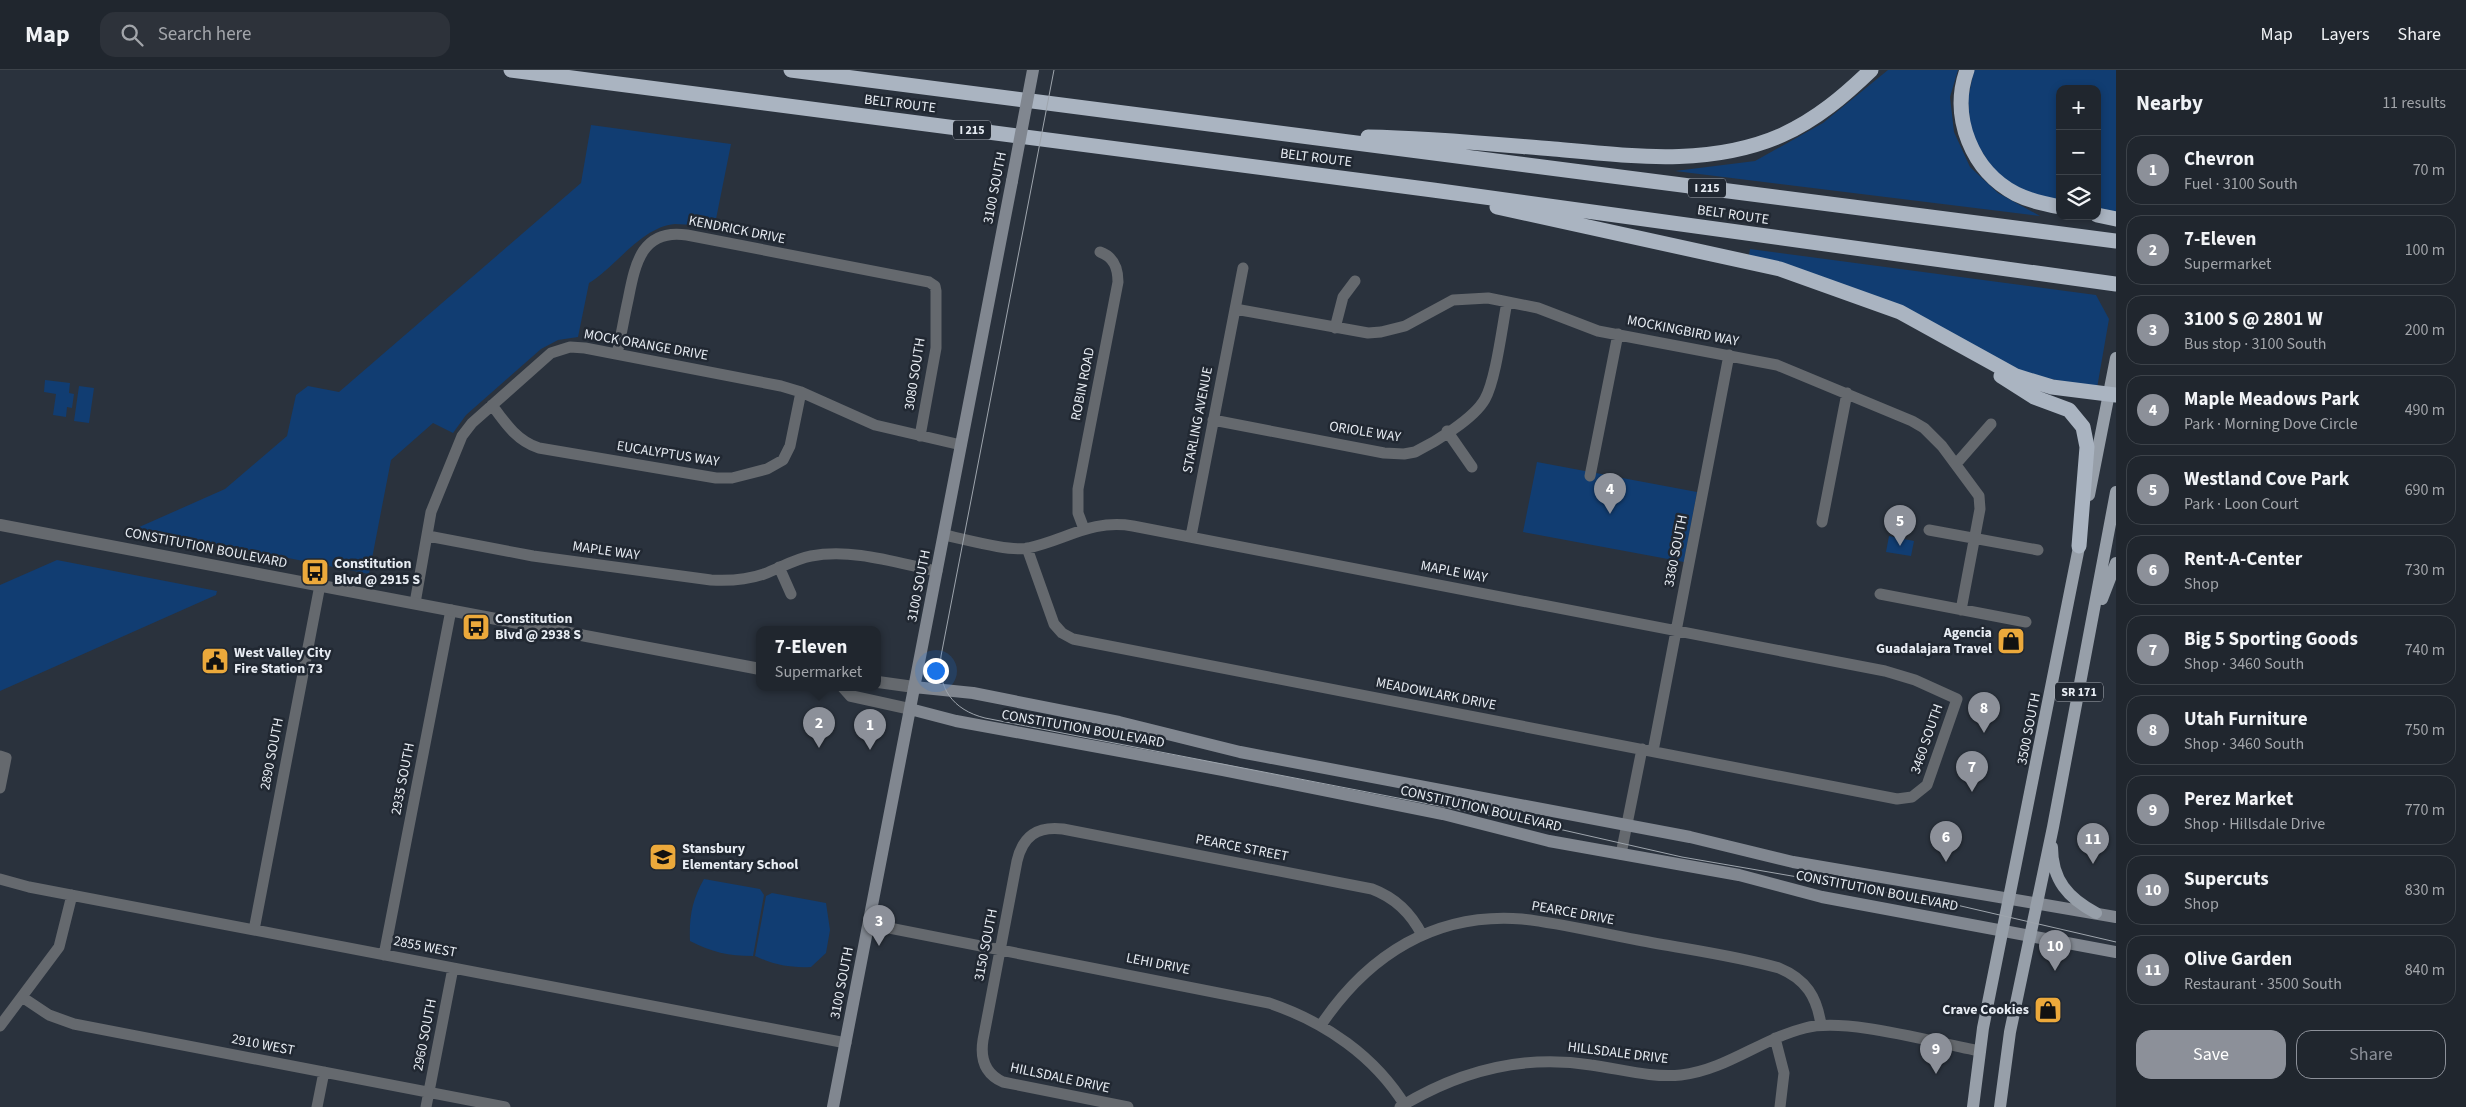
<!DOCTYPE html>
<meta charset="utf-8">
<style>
:root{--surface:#20262e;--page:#2d323a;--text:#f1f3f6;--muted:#a2a5aa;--line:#3d434a;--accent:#8c9099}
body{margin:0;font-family:"Source Sans 3",sans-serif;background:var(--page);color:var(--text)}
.controls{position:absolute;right:15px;top:15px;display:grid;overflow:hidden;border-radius:10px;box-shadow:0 2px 8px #0003}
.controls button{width:45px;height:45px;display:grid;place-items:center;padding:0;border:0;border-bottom:1px solid var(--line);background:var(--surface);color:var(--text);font:25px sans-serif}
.you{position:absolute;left:935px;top:600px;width:18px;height:18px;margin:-12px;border:4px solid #fff;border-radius:50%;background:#1a73e8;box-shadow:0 0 0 8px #1a73e833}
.badge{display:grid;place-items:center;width:32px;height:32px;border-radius:50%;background:var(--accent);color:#fff;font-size:16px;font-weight:700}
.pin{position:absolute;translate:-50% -41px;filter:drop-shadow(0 1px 2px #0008)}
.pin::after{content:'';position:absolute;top:26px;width:18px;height:15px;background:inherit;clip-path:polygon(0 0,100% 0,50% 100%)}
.popup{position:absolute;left:756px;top:556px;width:125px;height:65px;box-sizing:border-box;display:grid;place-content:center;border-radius:10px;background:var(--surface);filter:drop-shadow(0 1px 4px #0005);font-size:16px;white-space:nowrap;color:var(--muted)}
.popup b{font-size:19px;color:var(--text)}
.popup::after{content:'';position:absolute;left:50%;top:100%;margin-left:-10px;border:10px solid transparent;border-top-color:var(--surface)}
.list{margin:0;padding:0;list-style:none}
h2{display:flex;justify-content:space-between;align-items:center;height:65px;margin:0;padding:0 20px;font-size:21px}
h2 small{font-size:16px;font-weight:400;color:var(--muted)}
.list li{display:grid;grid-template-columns:32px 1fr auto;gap:15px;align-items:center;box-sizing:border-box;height:70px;margin:0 10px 10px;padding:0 10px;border:1px solid var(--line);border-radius:15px}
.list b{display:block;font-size:19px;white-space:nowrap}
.list p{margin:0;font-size:16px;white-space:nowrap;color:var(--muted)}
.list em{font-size:16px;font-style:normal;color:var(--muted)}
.actions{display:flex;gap:10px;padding:15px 20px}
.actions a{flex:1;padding:11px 0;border:1px solid var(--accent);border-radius:15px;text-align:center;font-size:18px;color:var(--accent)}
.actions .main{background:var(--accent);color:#fff}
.icon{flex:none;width:28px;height:28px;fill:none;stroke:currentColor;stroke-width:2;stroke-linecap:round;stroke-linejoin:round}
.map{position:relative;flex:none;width:2116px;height:1037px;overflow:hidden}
header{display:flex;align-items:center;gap:30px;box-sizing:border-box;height:70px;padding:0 25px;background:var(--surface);border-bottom:1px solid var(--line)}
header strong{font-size:24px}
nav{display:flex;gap:28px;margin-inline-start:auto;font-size:18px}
.search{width:350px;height:45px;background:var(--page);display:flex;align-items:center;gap:12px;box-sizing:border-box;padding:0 18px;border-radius:15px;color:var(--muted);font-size:19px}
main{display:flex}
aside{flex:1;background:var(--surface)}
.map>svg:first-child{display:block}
.green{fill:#113d72}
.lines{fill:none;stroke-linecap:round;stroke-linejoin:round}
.minor{stroke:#65696e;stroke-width:11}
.tertiary{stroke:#65696e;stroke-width:12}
.secondary{stroke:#818790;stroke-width:12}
.primary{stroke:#979fa9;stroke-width:12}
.motorway{stroke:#aab4c1;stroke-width:15}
.tram{stroke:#9ea5ad;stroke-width:1}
.secondary-bridge{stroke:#818790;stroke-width:12}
.labels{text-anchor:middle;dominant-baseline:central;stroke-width:5;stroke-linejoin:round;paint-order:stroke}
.shield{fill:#212832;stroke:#acb1b9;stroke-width:1}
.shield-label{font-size:12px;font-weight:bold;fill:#e7ecf3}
.street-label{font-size:14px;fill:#e7ecf3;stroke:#212832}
.poi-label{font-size:14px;font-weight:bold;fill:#e7ecf3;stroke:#212832;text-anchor:start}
</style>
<header>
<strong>Map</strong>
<div class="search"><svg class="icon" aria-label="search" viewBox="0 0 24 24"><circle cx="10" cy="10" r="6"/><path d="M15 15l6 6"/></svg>Search here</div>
<nav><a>Map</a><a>Layers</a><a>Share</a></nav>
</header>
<main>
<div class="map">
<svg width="2116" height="1037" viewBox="0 0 2116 1037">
<rect width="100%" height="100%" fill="#2a323d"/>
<!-- green -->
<path class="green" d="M1888,0H1958L1950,27L1954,62L1970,97L1998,123L2040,146L1675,101L1755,91L1823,53Z
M1974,0H2116V142L2097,140V19H2060V132L2033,126L1999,109L1971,64L1968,29Z
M591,55L731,74L714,159C702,157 688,154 675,154C641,157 617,196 589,213L578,267L558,270L541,279L466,345L453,363L433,353L391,390L369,504L137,458L225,419L287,366L296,325L308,316L339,322L581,113Z
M1750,179L2096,225L2109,249L2097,318L2016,302L1976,280L1749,185Z
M45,310L70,313L69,323L74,324L72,338L67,337L66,347L53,345L56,324L44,322Z
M79,316L94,318L89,353L74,351Z
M1537,392L1697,422L1684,492L1523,462Z
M1889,466L1914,471L1911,486L1886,482Z
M57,490L217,521L216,525L0,621V515Z
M704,809L760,819L764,825L753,886C729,886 711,882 690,871C689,847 692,830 704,809Z
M772,823L826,833L830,860L826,883L811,897C790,898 774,895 755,886L766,826Z"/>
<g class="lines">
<!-- minor -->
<path class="minor" d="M1235,239L1368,263L1381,262L1405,256L1453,230L1488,228L1538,238L1598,261L1777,295L1912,351L1924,358L1942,376L1979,426L1980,439L1961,540
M1335,258L1343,227L1355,211
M617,284C621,266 624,248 628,230C635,195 641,158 687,165L929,212L935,216L936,221V278L920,366
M492,335C505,353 517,371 539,378L716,408H732L767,399L783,390L790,376L801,322
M1213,350L1384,383L1404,384L1415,382C1435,372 1474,349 1485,329C1496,309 1502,257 1507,232
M1447,361L1472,397
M1956,394L1991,354
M1590,406L1618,264
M1822,452L1847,323
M1084,459L1078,443V419L1118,212C1118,198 1114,187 1100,182
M1929,460L2038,480
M944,465C964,469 1010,482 1028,478C1066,470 1091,449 1133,456L1885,601L1915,610L1957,629L1927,715L1912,727L1897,729L1073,569L1062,563L1054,554L1027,478
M428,466L533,486L711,510C729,511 747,510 764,504C780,498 795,489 811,486C852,478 897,493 937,501
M1191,466L1243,198
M779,497L791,524
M1880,524L2026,552
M415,533L431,442L462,366L472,353L551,283L570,277L585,278L781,316L801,322L875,355L961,375
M1653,681L1729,285
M0,686L6,688L0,718
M1621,784L1642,679
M0,809L29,817L846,973
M869,854L1269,933C1325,952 1375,986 1406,1037
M254,860L320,515
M384,885L451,540
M22,927L49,945L74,954L505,1037
M1321,955C1368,885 1435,842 1522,849C1561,853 1599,863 1638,870C1684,879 1733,885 1779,898C1806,909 1817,927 1821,955
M0,956L59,877L72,825
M1775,968L1784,1003L1780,1037
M317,1037L324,1002
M426,1037L453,898
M1128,1037L1003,1012C985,1004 980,989 983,970L1017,791C1023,766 1037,756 1063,759L1372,819C1396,828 1411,843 1422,865
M1400,1037C1459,1001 1522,984 1591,995C1621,999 1651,1008 1681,1005C1726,1000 1761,969 1805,958C1847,947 1935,973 1980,981"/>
<!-- tertiary -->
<path class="tertiary" d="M0,455L760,599
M878,612L914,617
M843,617L851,626L910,639"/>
<!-- secondary -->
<path class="secondary" d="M914,617L973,623L1119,652L1240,682L1690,767L1793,792L2116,847
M910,639L956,651L1223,700L1443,744L1549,771L1739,805L1822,827L2116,882
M833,1037L1012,111"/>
<!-- primary -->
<path class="primary" d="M2089,425L2116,288
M2102,529L2116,493
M2052,777C2052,810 2068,828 2096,843
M1973,1037L1983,958L2081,467
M2000,1037L2010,962L2053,757L2116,422"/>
<!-- motorway -->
<path class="motorway" d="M511,0L1433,120L2116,214
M791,0L2116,171
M1967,0C1950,47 1972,101 2016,124C2030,131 2045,134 2060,137
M1368,67C1430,68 1492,74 1554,79C1631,86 1709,97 1782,65C1817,49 1844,26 1871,0
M1497,137L1780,199L1900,242L2016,306L2052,317L2116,325
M2097,145L2116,149
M2001,306L2034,327L2069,340L2083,357L2087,377L2079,476"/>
<!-- tram -->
<path class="tram" d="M1054,0L941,586C937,618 953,640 985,648L1563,760L1682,787L1948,833L2116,872"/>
<!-- secondary-bridge -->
<path class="secondary-bridge" d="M1012,111L1033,0"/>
</g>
<!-- icons -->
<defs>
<symbol id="bus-square" viewBox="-11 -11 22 22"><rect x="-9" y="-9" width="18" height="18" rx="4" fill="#eca93b" stroke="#212832"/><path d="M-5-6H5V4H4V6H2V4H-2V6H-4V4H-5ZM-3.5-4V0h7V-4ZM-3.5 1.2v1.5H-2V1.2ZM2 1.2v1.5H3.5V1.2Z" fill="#111"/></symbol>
<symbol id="shop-square" viewBox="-11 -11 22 22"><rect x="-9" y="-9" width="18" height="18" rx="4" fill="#eca93b" stroke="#212832"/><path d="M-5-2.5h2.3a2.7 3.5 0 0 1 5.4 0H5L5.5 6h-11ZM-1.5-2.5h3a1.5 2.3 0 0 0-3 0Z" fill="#111"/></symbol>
<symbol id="civic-square" viewBox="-11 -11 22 22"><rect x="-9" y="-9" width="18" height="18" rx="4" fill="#eca93b" stroke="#212832"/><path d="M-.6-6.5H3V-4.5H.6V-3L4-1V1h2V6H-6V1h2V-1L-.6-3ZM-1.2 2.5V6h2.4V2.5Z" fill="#111"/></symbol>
<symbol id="school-square" viewBox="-11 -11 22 22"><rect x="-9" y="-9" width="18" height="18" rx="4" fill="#eca93b" stroke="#212832"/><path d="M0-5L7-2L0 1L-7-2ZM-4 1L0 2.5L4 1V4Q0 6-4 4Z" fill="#111"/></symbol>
</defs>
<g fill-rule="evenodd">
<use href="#bus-square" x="299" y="486" width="32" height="32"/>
<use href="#bus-square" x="460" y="541" width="32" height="32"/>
<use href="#shop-square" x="1995" y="555" width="32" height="32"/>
<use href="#civic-square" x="199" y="575" width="32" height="32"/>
<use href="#school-square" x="647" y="771" width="32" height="32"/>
<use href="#shop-square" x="2032" y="924" width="32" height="32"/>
</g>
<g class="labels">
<!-- shield labels -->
<g class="shield">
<rect x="953" y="50.5" width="38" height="19" rx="4"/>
<rect x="1688" y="108.5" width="38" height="19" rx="4"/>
<rect x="2055" y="612.5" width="48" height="19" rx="4"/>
</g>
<g class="shield-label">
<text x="972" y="60">I 215</text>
<text x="1707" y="118">I 215</text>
<text x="2079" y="622">SR 171</text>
</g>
<!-- street labels -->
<g class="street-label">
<text transform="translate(900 34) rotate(7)">BELT ROUTE</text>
<text transform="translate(1316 88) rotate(7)">BELT ROUTE</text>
<text transform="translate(995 118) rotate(-79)">3100 SOUTH</text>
<text transform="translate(1733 145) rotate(8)">BELT ROUTE</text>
<text transform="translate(737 160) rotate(11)">KENDRICK DRIVE</text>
<text transform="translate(1683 261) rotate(11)">MOCKINGBIRD WAY</text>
<text transform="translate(646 275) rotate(10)">MOCK ORANGE DRIVE</text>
<text transform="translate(915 304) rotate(-81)">3080 SOUTH</text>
<text transform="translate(1083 314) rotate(-79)">ROBIN ROAD</text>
<text transform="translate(1198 350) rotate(-79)">STARLING AVENUE</text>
<text transform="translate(1365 362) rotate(9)">ORIOLE WAY</text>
<text transform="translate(668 384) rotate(9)">EUCALYPTUS WAY</text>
<text transform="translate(206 478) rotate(11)">CONSTITUTION BOULEVARD</text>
<text transform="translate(606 481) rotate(8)">MAPLE WAY</text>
<text transform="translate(1676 481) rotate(-79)">3360 SOUTH</text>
<text transform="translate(1454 502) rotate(11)">MAPLE WAY</text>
<text transform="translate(919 516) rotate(-79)">3100 SOUTH</text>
<text transform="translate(1436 624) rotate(11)">MEADOWLARK DRIVE</text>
<text transform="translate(1083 659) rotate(10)">CONSTITUTION BOULEVARD</text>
<text transform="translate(2029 659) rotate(-79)">3500 SOUTH</text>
<text transform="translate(1927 669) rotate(-71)">3460 SOUTH</text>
<text transform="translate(272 684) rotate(-79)">2890 SOUTH</text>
<text transform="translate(403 709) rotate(-79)">2935 SOUTH</text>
<text transform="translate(1481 739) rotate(13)">CONSTITUTION BOULEVARD</text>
<text transform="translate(1242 778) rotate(11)">PEARCE STREET</text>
<text transform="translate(1877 821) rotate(11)">CONSTITUTION BOULEVARD</text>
<text transform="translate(1573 843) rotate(10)">PEARCE DRIVE</text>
<text transform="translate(986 875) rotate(-79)">3150 SOUTH</text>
<text transform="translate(425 877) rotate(11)">2855 WEST</text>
<text transform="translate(1158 894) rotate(11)">LEHI DRIVE</text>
<text transform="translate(842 913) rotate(-79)">3100 SOUTH</text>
<text transform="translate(425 965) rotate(-79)">2960 SOUTH</text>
<text transform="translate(263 975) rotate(11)">2910 WEST</text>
<text transform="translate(1618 983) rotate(7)">HILLSDALE DRIVE</text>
<text transform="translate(1060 1008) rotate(12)">HILLSDALE DRIVE</text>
</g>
<!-- poi labels -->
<g class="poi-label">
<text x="334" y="494">Constitution<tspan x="334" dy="16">Blvd @ 2915 S</tspan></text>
<text x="495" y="549">Constitution<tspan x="495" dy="16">Blvd @ 2938 S</tspan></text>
<text x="1992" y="563" text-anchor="end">Agencia<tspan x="1992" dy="16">Guadalajara Travel</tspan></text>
<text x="234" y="583">West Valley City<tspan x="234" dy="16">Fire Station 73</tspan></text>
<text x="682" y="779">Stansbury<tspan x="682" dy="16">Elementary School</tspan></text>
<text x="2029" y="940" text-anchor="end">Crave Cookies</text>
</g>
</g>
</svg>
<div class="controls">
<button>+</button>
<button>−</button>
<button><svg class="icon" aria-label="layers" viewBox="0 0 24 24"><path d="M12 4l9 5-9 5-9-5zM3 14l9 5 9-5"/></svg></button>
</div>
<div class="you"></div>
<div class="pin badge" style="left:870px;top:680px">1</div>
<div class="pin badge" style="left:819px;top:678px">2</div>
<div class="popup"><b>7-Eleven</b>Supermarket</div>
<div class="pin badge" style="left:879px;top:876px">3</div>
<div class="pin badge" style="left:1610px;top:444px">4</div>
<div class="pin badge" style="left:1900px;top:476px">5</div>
<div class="pin badge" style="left:1946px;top:792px">6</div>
<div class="pin badge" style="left:1972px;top:722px">7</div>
<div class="pin badge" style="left:1984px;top:663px">8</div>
<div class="pin badge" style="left:1936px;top:1004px">9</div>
<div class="pin badge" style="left:2055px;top:901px">10</div>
<div class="pin badge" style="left:2093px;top:794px">11</div>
</div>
<aside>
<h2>Nearby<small>11 results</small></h2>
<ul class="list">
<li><span class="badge">1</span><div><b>Chevron</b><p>Fuel · 3100 South</p></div><em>70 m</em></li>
<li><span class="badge">2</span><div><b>7-Eleven</b><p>Supermarket</p></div><em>100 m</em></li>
<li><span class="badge">3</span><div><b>3100 S @ 2801 W</b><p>Bus stop · 3100 South</p></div><em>200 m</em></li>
<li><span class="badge">4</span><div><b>Maple Meadows Park</b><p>Park · Morning Dove Circle</p></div><em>490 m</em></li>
<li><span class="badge">5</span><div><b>Westland Cove Park</b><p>Park · Loon Court</p></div><em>690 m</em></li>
<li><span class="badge">6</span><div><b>Rent-A-Center</b><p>Shop</p></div><em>730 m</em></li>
<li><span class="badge">7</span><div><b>Big 5 Sporting Goods</b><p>Shop · 3460 South</p></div><em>740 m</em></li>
<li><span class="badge">8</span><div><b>Utah Furniture</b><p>Shop · 3460 South</p></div><em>750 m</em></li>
<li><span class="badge">9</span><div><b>Perez Market</b><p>Shop · Hillsdale Drive</p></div><em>770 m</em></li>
<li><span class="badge">10</span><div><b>Supercuts</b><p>Shop</p></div><em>830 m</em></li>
<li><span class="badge">11</span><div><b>Olive Garden</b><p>Restaurant · 3500 South</p></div><em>840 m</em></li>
</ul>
<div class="actions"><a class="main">Save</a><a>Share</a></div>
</aside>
</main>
